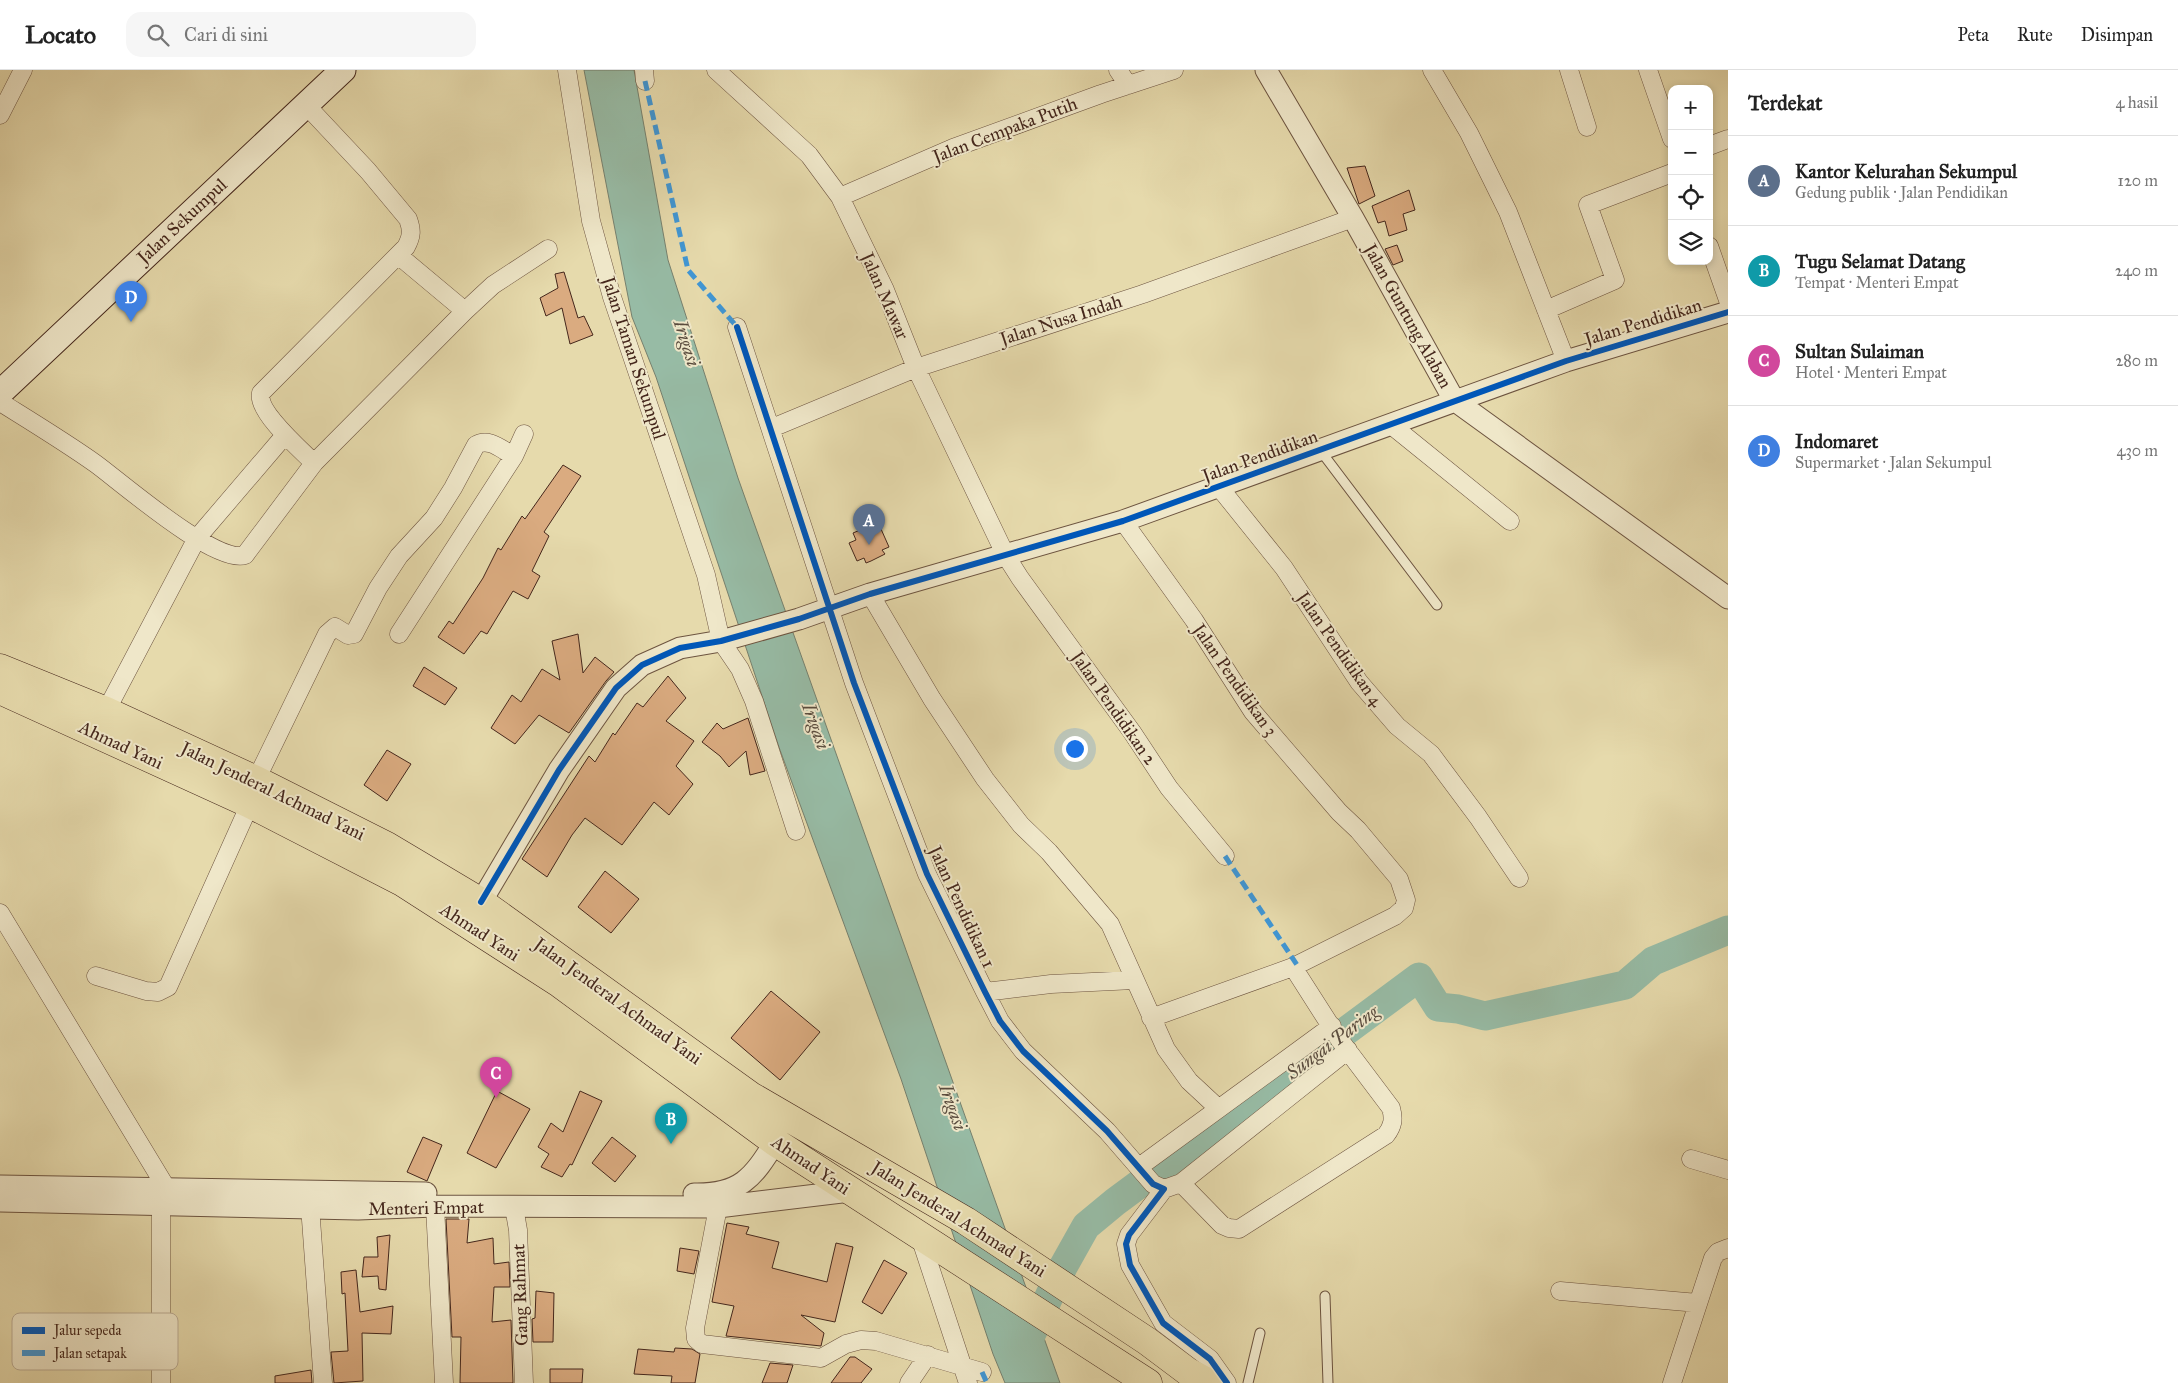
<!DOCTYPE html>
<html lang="id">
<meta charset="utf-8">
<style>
:root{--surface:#fff;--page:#f6f6f6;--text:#222;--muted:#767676;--line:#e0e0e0;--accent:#b45309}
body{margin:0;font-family:"IM FELL Great Primer",serif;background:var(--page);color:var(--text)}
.controls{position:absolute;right:15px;top:15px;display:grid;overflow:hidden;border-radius:10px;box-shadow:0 2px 8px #0003}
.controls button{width:45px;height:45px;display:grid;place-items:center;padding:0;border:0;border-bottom:1px solid var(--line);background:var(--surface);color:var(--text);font:25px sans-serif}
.you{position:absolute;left:1074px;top:678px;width:18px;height:18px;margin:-12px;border:4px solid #fff;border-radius:50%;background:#1a73e8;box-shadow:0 0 0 8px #1a73e833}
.badge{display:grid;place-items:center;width:32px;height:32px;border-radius:50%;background:var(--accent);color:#fff;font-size:16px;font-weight:700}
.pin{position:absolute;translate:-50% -41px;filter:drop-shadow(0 1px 2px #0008)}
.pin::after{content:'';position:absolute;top:26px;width:18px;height:15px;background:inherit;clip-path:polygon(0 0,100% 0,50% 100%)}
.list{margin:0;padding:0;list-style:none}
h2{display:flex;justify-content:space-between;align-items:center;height:65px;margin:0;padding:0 20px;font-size:21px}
h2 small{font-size:16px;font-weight:400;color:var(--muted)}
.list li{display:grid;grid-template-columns:32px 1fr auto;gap:15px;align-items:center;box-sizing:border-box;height:90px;padding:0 20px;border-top:1px solid var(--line)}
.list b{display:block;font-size:19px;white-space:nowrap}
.list p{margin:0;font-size:16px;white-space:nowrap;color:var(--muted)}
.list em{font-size:16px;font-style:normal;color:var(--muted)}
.icon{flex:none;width:28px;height:28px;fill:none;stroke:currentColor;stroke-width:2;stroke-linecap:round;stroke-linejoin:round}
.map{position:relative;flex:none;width:1728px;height:1313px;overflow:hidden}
header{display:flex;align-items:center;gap:30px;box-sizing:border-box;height:70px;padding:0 25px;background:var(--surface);border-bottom:1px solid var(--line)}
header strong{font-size:24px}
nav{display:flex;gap:28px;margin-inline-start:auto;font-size:18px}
.search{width:350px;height:45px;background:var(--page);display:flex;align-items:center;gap:12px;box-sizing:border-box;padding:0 18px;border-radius:15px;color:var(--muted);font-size:19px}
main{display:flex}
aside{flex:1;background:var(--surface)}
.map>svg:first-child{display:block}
.water{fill:#97bba5;stroke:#76806e}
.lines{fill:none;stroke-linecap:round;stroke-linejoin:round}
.river{stroke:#97bba5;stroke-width:29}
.building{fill:#daab80;stroke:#45271c}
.service-casing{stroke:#6d5440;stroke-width:11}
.minor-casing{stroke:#6d5440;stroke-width:19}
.tertiary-casing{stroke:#6d5440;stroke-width:23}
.secondary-casing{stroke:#45271c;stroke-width:27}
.trunk-casing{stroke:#45271c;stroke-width:29}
.service{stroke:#efe7c9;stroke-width:9}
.minor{stroke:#efe7c9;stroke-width:18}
.tertiary{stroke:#efe7c9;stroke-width:21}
.secondary{stroke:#efe7c9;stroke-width:25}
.trunk{stroke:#e6daac;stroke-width:28}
.quiet{stroke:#4096d4;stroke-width:5;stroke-dasharray:10 5;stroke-linecap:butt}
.cycleway-casing{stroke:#efe7c9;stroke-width:9}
.cycleway{stroke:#0057b8;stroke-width:6}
.labels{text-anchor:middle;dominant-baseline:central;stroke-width:4;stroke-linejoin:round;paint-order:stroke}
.street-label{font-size:18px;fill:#45271c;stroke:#efe7c9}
.water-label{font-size:19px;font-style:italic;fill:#5a4c3e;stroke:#efe7c9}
.key{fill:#efe7c9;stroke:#bcad95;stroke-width:1}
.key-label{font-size:14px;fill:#45271c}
</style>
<header>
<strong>Locato</strong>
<div class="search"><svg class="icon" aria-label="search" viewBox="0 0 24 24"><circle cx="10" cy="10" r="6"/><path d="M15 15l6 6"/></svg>Cari di sini</div>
<nav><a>Peta</a><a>Rute</a><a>Disimpan</a></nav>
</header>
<main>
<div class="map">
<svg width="1728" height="1313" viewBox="0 0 1728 1313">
<rect width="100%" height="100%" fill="#e6daac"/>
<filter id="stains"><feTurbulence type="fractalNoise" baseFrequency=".004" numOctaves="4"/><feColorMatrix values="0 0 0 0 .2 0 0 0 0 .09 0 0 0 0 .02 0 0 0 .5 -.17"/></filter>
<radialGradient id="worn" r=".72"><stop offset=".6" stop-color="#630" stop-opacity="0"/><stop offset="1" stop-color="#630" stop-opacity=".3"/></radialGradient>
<!-- water -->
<path class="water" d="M584,0H634L668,190L738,408L1060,1313H1005L993,1284L901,1009L780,680L656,307L632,247Z"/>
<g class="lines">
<!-- river -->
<path class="river" d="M1030,1267L1063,1197L1086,1156L1115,1132L1419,907L1438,937L1458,939L1485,946L1625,915L1653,891L1728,860"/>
</g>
<!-- building -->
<path class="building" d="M1365,96L1375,126L1359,134L1347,98Z
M1409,120L1415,140L1403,144L1407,160L1389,166L1385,151L1378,153L1372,136Z
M1397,175L1403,191L1393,195L1385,179Z
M564,202L578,248L584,246L593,265L570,274L562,238L546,246L540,228L558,218L555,204Z
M563,395L581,406L544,462L549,466L532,501L540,506L528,529L513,521L487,564L481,561L464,584L438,567L449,551L453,554L483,508L498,478L501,480L522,446L525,449Z
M872,455L874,462L881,459L889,477L882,480L885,484L871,491L866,493L864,488L857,491L849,473L856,470L853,463Z
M578,564L583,603L595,587L614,602L606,611L569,663L539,645L515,674L491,658L512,625L521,632L542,599L560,610L552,571Z
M424,597L457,618L445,635L413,616Z
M668,606L686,628L666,651L694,671L676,696L693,714L669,745L654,732L622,775L585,748L572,765L547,807L522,789L589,686L595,692L613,663L615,665L637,633L643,637Z
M748,648L765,701L750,705L746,681L729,697L720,686L702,672L717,653L723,659Z
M387,680L411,694L387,731L364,715Z
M605,801L639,829L611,863L578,837Z
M771,921L820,962L780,1010L731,968Z
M497,1021L530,1039L496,1098L467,1083Z
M580,1021L602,1031L572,1095L570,1094L562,1107L541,1097L549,1084L538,1077L551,1053L563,1062Z
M423,1067L442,1075L427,1111L407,1102Z
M612,1067L636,1086L615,1112L592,1093Z
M446,1149H469L467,1173L493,1168L494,1194L509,1192L510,1217H494L492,1252L511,1250L513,1313H460L461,1267H452Z
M727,1153L749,1157L746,1164L779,1172L772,1198L827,1212L836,1173L853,1177L835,1252L801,1245L824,1263L821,1276L726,1266L734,1236L712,1232Z
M390,1165L386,1220L379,1219L378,1206L362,1207L364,1187H378L377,1167Z
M680,1178L699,1181L694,1204L677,1201Z
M884,1190L907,1203L882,1244L862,1232Z
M356,1200L360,1242L393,1236L391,1264L362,1263L363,1311L334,1313L331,1282L348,1281L345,1223L342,1224L341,1202Z
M536,1221L554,1223L553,1272H533L532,1249L535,1248Z
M675,1278L692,1279L700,1284L695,1313H671L672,1306L634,1304L638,1279L674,1282Z
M850,1287H855L872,1299L861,1313H831Z
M770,1293L793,1295L787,1313H762Z
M550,1299H583L582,1313H550Z
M311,1300L312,1313H275V1306Z"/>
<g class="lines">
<defs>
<path id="service" d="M1320,380L1437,535
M1325,1226L1328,1313
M1248,1313L1260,1263"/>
<path id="minor" d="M567,0L591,151L612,227L706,505L721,571L740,599L754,631L796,761
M644,0L645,11
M716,0L809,85L840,127L885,220L916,298L1006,486L1020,508L1132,662L1169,718L1225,786
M1118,0L1128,15
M1432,0L1469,63L1508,142L1566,291
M1569,0L1587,57
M1648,0L1672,69
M306,35L368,101L408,149C412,160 412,166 406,177L261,323C256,341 301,380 314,393
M0,45L23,0
M1709,76L1728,69
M840,127L953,78L1101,24L1174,0
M1709,176L1728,230
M398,185L465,241
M1546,240L1615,210L1588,135L1672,103
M737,257L854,613L927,804L985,922L1000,951L1023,981L1107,1061L1153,1114L1164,1119L1129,1165L1126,1174L1130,1195L1163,1253L1210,1289L1227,1313
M0,332C32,352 65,372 96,394C122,413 216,495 245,485L314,393L465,241L493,215L548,179
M1390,354L1510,451
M772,358L916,298L1143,224L1353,148
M1219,417L1284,498L1359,612L1397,656L1431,684L1478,747L1519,808
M1123,451L1194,550L1253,642L1339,742L1358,760L1399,809L1406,830L1404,838L1395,846L1293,897L1151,948
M870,524L932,629L985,709L1021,755L1049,782L1110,854L1166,979L1189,1011L1218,1038
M399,564L514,386L524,364
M106,641L197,468L285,365
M256,710L327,564L335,557L348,565L354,564L378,518L399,486L434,448L453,418L476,375C489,367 502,380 514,386
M0,843L167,1119
M96,906L146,921L158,922L168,917L250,734
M985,922L1051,914L1134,910
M1691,1089L1728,1100
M1139,1097L1332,956
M1181,1113L1348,980
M1164,1119L1181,1113L1222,1155L1229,1158L1239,1159L1386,1065C1393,1056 1394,1049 1391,1038L1339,969L1293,897
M161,1135V1313
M310,1136L323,1313
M435,1136L444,1313
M514,1137L518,1160L524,1313
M718,1137L695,1258L696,1269L702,1274L821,1288L846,1274L861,1270L876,1271L982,1302
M920,1167L968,1313
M1560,1221L1698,1233
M909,1313L928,1285
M1672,1313L1713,1188L1718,1182L1728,1178"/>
<path id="tertiary" d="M1266,0L1353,148L1454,330L1728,528
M481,832L559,700L616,618L642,595L680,578L721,571L799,549L870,524L1123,451L1566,291L1728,242
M0,1116L426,1123
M694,1124C740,1125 753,1108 775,1072
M0,1131L358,1139L435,1136L718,1137L850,1121"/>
<path id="secondary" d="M0,323L343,0"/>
<path id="trunk" d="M0,598L106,641L256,710L387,776L481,832L751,1026L966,1151L1147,1271L1187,1301L1209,1313
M0,620L250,734L402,812L559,913L775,1072L1148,1313"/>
</defs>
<!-- service casing -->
<use href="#service" class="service-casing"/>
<!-- minor casing -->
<use href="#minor" class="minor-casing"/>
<!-- tertiary casing -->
<use href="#tertiary" class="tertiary-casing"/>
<!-- secondary casing -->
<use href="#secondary" class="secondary-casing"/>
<!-- trunk casing -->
<use href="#trunk" class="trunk-casing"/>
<!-- service -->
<use href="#service" class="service"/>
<!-- minor -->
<use href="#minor" class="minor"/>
<!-- tertiary -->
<use href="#tertiary" class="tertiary"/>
<!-- secondary -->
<use href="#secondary" class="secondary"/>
<!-- trunk -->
<use href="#trunk" class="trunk"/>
<!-- quiet -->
<path class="quiet" d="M645,11L688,200L737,257
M1225,786L1297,895
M982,1302L987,1313"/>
<defs>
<path id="cycleway" d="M737,257L854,613L927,804L985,922L1000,951L1023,981L1107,1061L1153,1114L1164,1119L1129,1165L1126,1174L1130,1195L1163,1253L1210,1289L1227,1313
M481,832L559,700L616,618L642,595L680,578L721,571L799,549L870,524L1123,451L1566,291L1728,242"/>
</defs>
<!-- cycleway casing -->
<use href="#cycleway" class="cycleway-casing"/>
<!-- cycleway -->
<use href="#cycleway" class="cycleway"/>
</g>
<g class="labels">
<!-- street labels -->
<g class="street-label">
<text transform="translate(1005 60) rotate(-21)">Jalan Cempaka Putih</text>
<text transform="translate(182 151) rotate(-43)">Jalan Sekumpul</text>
<text transform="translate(885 226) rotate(66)">Jalan Mawar</text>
<text transform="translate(1408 246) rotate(61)">Jalan Guntung Alaban</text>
<text transform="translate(1061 250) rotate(-18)">Jalan Nusa Indah</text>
<text transform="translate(1643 252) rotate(-17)">Jalan Pendidikan</text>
<text transform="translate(634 288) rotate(72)">Jalan Taman Sekumpul</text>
<text transform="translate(1260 386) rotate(-20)">Jalan Pendidikan</text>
<text transform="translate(1340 579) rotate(55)">Jalan Pendidikan 4</text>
<text transform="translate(1235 610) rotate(55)">Jalan Pendidikan 3</text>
<text transform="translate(1114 638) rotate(55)">Jalan Pendidikan 2</text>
<text transform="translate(121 675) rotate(25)">Ahmad Yani</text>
<text transform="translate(273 721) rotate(26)">Jalan Jenderal Achmad Yani</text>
<text transform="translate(962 837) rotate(65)">Jalan Pendidikan 1</text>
<text transform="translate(480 862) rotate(33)">Ahmad Yani</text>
<text transform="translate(618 931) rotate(36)">Jalan Jenderal Achmad Yani</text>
<text transform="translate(811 1095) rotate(34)">Ahmad Yani</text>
<text transform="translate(426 1138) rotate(-1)">Menteri Empat</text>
<text transform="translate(959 1149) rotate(32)">Jalan Jenderal Achmad Yani</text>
<text transform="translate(520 1225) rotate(-92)">Gang Rahmat</text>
</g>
<!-- water labels -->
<g class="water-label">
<text transform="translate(687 273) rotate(72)">Irigasi</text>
<text transform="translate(816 656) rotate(70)">Irigasi</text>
<text transform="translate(1332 972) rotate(-37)">Sungai Paring</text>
<text transform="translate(953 1037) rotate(70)">Irigasi</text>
</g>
</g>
<!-- legend -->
<rect x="12" y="1243" width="166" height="57" rx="8" class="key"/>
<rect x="22" y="1257" width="23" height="7" fill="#0057b8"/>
<rect x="22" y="1280" width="23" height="6" fill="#4096d4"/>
<g class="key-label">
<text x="54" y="1265">Jalur sepeda</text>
<text x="54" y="1288">Jalan setapak</text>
</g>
<rect width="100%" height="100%" filter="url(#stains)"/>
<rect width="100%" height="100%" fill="url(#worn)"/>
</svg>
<div class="controls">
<button>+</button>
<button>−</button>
<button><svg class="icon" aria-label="locate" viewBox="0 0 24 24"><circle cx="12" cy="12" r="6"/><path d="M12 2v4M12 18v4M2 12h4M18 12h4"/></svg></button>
<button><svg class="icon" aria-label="layers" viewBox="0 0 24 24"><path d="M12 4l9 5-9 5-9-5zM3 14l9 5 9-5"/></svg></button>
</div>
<div class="you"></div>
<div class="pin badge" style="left:869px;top:475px;background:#5c6f8a">A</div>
<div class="pin badge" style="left:671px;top:1074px;background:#0f9aa8">B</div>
<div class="pin badge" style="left:496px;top:1028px;background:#d1479c">C</div>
<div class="pin badge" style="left:131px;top:252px;background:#3f7fe0">D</div>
</div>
<aside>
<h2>Terdekat<small>4 hasil</small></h2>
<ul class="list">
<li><span class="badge" style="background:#5c6f8a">A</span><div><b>Kantor Kelurahan Sekumpul</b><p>Gedung publik · Jalan Pendidikan</p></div><em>120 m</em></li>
<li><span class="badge" style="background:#0f9aa8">B</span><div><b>Tugu Selamat Datang</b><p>Tempat · Menteri Empat</p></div><em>240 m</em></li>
<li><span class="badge" style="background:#d1479c">C</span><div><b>Sultan Sulaiman</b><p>Hotel · Menteri Empat</p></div><em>280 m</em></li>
<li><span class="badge" style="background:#3f7fe0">D</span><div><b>Indomaret</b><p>Supermarket · Jalan Sekumpul</p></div><em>430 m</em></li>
</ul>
</aside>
</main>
